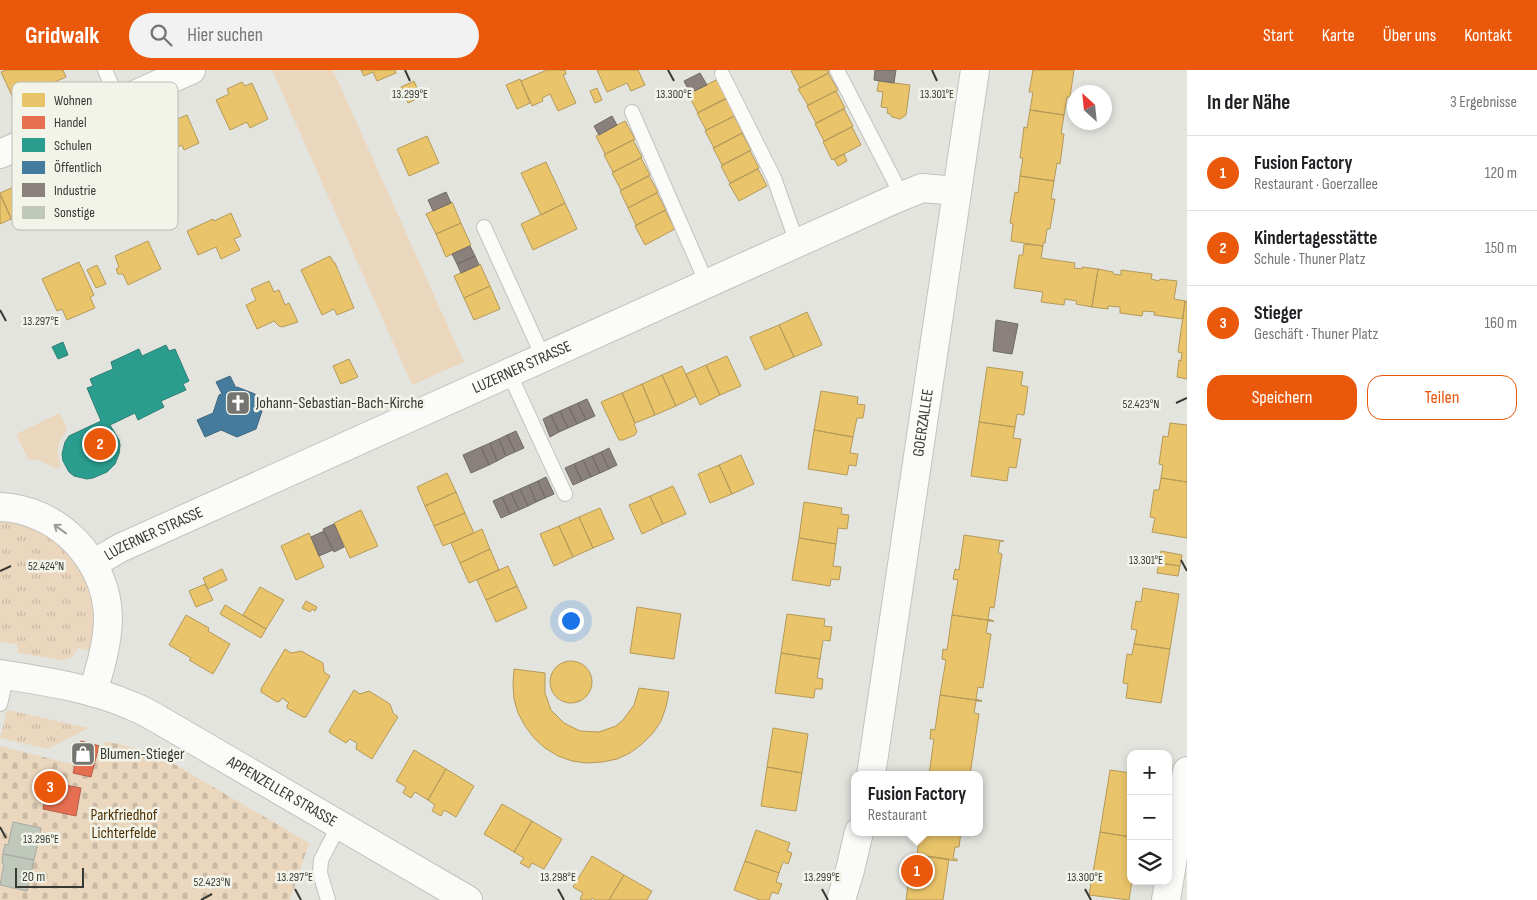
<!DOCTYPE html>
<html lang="de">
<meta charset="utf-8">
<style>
:root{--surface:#fff;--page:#f2f2f2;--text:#202124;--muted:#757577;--line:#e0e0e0;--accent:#ea580c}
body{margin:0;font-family:"Sofia Sans Condensed",sans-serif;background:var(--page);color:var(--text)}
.controls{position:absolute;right:15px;bottom:15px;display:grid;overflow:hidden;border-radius:10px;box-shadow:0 2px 8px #0003}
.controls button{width:45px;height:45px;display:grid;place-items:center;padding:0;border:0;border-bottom:1px solid var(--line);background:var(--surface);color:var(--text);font:25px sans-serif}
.compass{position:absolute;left:1067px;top:15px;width:45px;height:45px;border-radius:50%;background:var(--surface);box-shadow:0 2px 8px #0003;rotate:333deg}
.scale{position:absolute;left:15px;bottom:12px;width:69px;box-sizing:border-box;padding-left:5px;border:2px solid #383934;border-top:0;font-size:14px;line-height:18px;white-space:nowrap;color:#383934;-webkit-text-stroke:4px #f2f4e9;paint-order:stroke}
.you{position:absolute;left:570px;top:550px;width:18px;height:18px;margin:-12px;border:4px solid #fff;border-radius:50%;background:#1a73e8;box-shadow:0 0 0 8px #1a73e833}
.badge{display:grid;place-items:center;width:32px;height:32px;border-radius:50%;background:var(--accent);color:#fff;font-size:16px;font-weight:700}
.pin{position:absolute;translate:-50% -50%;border:2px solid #fff;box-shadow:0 1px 5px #0006}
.popup{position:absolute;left:851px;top:701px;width:132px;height:65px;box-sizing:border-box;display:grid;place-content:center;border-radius:10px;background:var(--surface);filter:drop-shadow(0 1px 4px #0005);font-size:16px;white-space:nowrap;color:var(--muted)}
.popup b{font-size:19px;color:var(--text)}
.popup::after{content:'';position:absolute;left:50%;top:100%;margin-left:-10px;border:10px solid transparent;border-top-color:var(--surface)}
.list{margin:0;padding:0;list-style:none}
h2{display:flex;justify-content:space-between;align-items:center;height:65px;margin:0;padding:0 20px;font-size:21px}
h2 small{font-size:16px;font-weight:400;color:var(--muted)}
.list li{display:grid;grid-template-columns:32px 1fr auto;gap:15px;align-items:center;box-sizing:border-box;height:75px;padding:0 20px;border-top:1px solid var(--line)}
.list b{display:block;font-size:19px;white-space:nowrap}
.list p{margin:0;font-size:16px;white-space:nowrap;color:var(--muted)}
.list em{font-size:16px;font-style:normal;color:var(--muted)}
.actions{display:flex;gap:10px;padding:15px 20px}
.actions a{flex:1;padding:11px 0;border:1px solid var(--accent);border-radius:15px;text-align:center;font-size:18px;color:var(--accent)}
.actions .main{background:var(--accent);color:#fff}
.icon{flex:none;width:28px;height:28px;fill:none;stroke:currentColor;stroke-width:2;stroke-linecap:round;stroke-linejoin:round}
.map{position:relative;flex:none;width:1187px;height:830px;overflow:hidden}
header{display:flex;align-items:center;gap:30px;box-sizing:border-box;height:70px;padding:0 25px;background:var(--accent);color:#fff}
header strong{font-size:24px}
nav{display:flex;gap:28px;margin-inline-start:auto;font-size:18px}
.search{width:350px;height:45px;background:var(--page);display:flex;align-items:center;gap:12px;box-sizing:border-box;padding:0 18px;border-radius:28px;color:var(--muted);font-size:19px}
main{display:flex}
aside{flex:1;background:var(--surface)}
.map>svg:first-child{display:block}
.grass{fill:url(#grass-tufts)}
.cemetery{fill:url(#cemetery-stones)}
.green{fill:#ebd7be}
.homes{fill:#e9c46a;stroke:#b49a5a}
.shops{fill:#e76f51;stroke:#b25f48}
.schools{fill:#2a9d8f;stroke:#2e7f74}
.public{fill:#457b9d;stroke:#41677e}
.industry{fill:#8a817c;stroke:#716b66}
.building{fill:#c0c8bb;stroke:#a8aaa6}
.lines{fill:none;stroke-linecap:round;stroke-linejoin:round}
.service-casing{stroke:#c2c2be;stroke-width:16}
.minor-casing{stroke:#c2c2be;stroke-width:30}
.tertiary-casing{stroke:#c2c2be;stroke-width:30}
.secondary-casing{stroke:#c2c2be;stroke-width:30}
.service{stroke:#fbfbfa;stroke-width:14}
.minor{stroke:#fbfbfa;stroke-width:28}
.tertiary{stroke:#fbfbfa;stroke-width:28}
.secondary{stroke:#fbfbfa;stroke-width:28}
.oneway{stroke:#9a9a97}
.ticks{fill:none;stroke:#383934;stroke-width:2}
.labels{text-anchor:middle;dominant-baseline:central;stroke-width:5;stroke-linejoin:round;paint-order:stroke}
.street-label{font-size:16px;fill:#383934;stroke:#f2f4e9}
.poi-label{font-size:16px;fill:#383934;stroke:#f2f4e9;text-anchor:start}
.park-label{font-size:16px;fill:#4f3105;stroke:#f2f4e9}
.key{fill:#f2f4e9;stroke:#babcb3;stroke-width:1}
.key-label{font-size:14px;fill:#383934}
.ticks-label{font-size:12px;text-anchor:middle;fill:#383934;stroke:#f2f4e9;stroke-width:5;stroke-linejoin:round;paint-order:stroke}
</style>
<header>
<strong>Gridwalk</strong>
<div class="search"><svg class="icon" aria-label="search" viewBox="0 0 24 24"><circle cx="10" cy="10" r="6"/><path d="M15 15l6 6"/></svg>Hier suchen</div>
<nav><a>Start</a><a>Karte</a><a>Über uns</a><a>Kontakt</a></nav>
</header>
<main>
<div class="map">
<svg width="1187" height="830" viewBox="0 0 1187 830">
<defs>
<pattern id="grass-tufts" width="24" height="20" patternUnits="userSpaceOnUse" patternTransform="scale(1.25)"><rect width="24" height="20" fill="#ebd7be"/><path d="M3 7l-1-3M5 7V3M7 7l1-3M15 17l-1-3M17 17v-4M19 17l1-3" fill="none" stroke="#cab9a4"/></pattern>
<pattern id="cemetery-stones" width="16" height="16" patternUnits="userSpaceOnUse" patternTransform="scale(1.25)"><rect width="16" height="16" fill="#ebd7be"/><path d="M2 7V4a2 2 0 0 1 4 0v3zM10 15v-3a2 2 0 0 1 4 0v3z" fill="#cab9a4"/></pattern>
</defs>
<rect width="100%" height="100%" fill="#e3e4de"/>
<!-- grass -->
<path class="grass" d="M0,450C10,451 22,451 31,456C40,460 57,469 64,476C91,504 100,543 90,581L78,578L71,588L63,590L18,583L17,574L0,572Z
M7,640L89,658L48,679L0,668Z"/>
<!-- cemetery -->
<path class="cemetery" d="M81,671L104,676L106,672H110L157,684L309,773L290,830H0V676L75,695Z"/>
<!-- green -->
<path class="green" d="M272,0H333L464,292L412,315Z
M60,343L67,360C57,374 55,379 61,396L56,399L41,391L28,389L16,364Z"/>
<!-- homes -->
<path class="homes" d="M7,0H63L66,7L14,30L1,2Z
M361,0H395L396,3L377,11L373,2L364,6Z
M547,0H565L566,4L563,5L576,33L558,41L550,24L542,28L543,31L532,36L521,11Z
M597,0H638L645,15L631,21L627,13L607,22Z
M793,0H828L829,3L800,18L791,1Z
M1033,0H1074L1070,27H1067L1064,45L1030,40L1033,22H1029Z
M828,3L838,20L808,35L798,19Z
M520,9L530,33L517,39L506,15Z
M718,9L728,28L698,43L688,24Z
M414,11L421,27L408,33L401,17Z
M879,11L910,15L906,45L900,49L892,47L890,44L887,43L888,38L881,37L883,22L877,21Z
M242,12L245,16L252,13L268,49L250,58L247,52L230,60L216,30L229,24L227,19Z
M597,18L602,30L595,33L590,21Z
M836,21L845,38L816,53L807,36Z
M726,28L735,46L706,60L697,43Z
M844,39L853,56L824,71L815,54Z
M1030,40L1064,45L1061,64H1064L1060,94L1057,93L1054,111L1020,106L1023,88H1020L1024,57L1027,58Z
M187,45L199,73L184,80L182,75L150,89L137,61L170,47L172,51Z
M734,46L743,63L714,78L705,61Z
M625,51L635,69L605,84L596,66Z
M852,57L861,75L832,90L823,72Z
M742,63L751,80L722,95L713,78Z
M427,66L439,93L409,106L397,79Z
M633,70L642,87L613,102L604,85Z
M107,76L122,108L103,116L106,122L95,126L79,88Z
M750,81L759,98L730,113L721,96Z
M844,84L847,91L838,96L834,89Z
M641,88L650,105L621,120L612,103Z
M546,92L565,133L541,145L521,103Z
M758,99L767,116L739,131L729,114Z
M649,106L658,122L628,138L620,121Z
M1020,106L1054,111L1051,129H1055L1050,159H1047L1045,173H1043V176L1011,171L1013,154L1010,153L1015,122L1018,123Z
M32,109L40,126L49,122L55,136L54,137L60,149L39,159L33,146L14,155L0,123Z
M657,123L666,140L636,155L628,138Z
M0,124L11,149L0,154Z
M452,132L461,153L436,164L426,144Z
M565,133L577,159L533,180L521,154Z
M665,140L675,159L645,175L635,156Z
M231,143L241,166L234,169L240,180L221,189L216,177L198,185L187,161L213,149L214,151Z
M461,153L471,175L446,187L436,164Z
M148,171L161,199L128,215L123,204H118L116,199L119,197L115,186Z
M1024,174L1043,176L1041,188L1075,193L1074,198L1082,199V197L1098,199L1092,237L1076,234L1077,231L1065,229L1064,235L1041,232L1043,222L1014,218L1019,185H1023Z
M330,186L334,193H335L354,238L337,245L334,239L322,245L301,200Z
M79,192L94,225L90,227L95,238L67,250L62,239L57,241L42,209Z
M480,194L490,216L464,228L454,206Z
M97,195L106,214L96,218L87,200Z
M1098,199L1113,202V204L1121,205V200L1152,204L1151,209L1159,211L1160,209L1177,211L1174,229L1185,231L1183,249L1154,245L1155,242L1143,241L1142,246L1120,243V237L1108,236V239L1092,237Z
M269,211L274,222L279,220L285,235L289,233L298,252L282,257L279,256L274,251L257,259L246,235L256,230L251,219Z
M490,216L500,239L474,250L464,228Z
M1185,231H1187V309L1177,307L1179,290L1181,291L1182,283L1178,282Z
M807,242L822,275L794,287L779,255Z
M779,255L794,287L765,300L750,267Z
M727,286L741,316L720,325L706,295Z
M349,289L358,307L341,314L333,296Z
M706,295L720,325L700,335L686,304Z
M682,296L696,326L676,336L662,305Z
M987,297L1023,302L1021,315L1028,317L1024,345L1017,344L1015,357L979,352Z
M662,305L676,336L655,345L642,314Z
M642,314L655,345L635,353L622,323Z
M821,321L858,327L857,334L865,335L863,348H857L853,367L814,360Z
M622,323L635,353L634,354L637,361L635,365L623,370H619L615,362L601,332Z
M979,352L1015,357L1013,368L1021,369L1016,398L1009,397L1007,411L971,406Z
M1170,353L1187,355V412L1161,408L1163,395L1159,394L1163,366L1168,367Z
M814,360L853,367L850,383L858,384L856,396L849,395L847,405L808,399Z
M741,385L754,414L732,424L719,395Z
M719,395L732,424L710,433L698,404Z
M447,403L456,422L425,436L417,417Z
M1161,408L1187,412V468L1152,462L1155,448L1150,447L1154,420H1159Z
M673,416L686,444L663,454L650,426Z
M456,422L465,443L434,456L425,436Z
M650,426L663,454L642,464L629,435Z
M804,432L842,438L841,444L849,445L847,459L838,458L836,474L799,468Z
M600,438L614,469L593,478L579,447Z
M361,440L378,476L350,488L334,453Z
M465,443L474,463L443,476L434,456Z
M579,447L593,478L573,487L559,456Z
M559,456L573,487L554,496L540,464Z
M482,459L490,479L460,493L451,473Z
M309,463L324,497L296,510L281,476Z
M964,465L1004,471H1000L998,483L1002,484L994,538L990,537L988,549L994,551L952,545L958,510L953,509L955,499L959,500Z
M799,468L836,474L833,496L841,497L839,510L831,509L830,516L792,510Z
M490,479L499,500L469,513L460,493Z
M1161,481L1182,485L1180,496L1159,493Z
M1159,493L1180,496L1178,506L1157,503Z
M508,496L517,516L486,530L477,510Z
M222,499L227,510L208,519L203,508Z
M205,514L213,530L196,537L189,521Z
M517,516L527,538L496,552L486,530Z
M260,517L284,530L266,559L243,545Z
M1143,518L1179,524L1170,579L1134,574L1137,560L1131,559L1136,531L1141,532Z
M306,531L317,537L315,541L312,539L310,542L302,538Z
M225,535L266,559L261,568L220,544Z
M637,537L681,544L674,589L630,583Z
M787,544L825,549L824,556L832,557L830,571L823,570L820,589L781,583Z
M186,545L209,558L208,561L230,574L213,604L189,590L191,588L169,575Z
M952,545L994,551H988L986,563L991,564L983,618L978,617L976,629L982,631L940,625L946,590L942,589L943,579L947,580Z
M1134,574L1170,579L1161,633L1126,628L1128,614L1123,613L1127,584L1132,585Z
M285,579L291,583L301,581L323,593L324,602L330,606L306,647H303L287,638V635L289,633L282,628L280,631L277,632L261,622V619Z
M781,583L820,589L817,608L823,609L822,619H815L814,628L775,623Z
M550 612a21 21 0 1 1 42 0a21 21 0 1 1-42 0Z
M514,599L545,603V623L551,640L564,653L580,661L599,662L616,656L623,650L634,635L639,618L669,622L666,637L661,651L653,663L642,674L630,683L617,689L602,692L587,693L572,691L558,686L545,678L534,668L525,656L518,643L514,629L513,614Z
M354,620L360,624L369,621L390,634L393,643L398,647L372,689L356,679L357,673L350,669L346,673L330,663L329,661Z
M940,625L982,631H976L974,643L979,644L970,705H929L934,669H930L931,659L935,660Z
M773,658L808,664L802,703L767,697Z
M414,680L446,699L428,730L415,722L411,728L403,723L406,717L396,711Z
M767,697L802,703L796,741L761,736Z
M446,699L474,716L456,747L444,740L441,746L432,741L435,735L428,730Z
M1110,700L1131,703V767L1100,762Z
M502,734L532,751L514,782L484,764Z
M532,751L562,769L544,799L532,793L529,798L520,793L524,788L514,782Z
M756,760L790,773L787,781L792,783L788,794L783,792L779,803L745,791Z
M920,762H961L959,777H955L953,789H957V791L917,785Z
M1100,762L1131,767L1132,811L1129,830L1089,825Z
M912,784L949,789L943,830H906Z
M592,786L624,805L609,830H595L592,828L591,830H582L580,829L583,823L573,817Z
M745,791L779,803L776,812L782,814L778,824L772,822L769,830H760L734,820Z
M624,805L652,821L647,830H609Z"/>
<!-- shops -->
<path class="shops" d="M81,671L99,676L91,707L73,703Z
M48,712L81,718L76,746L43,739Z"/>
<!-- schools -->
<path class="schools" d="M63,272L68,285L58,289L52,277Z
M166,275L169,281L175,279L189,311L183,314L186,320L161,331L164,337L138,350L135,343L110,355L119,370L120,375L119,384L115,394L107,402L93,408L87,409L74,406L69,402L63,391L62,384L65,372L69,366L101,351L87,318L93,316L90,309L113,299L111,292L139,279L142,286Z"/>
<!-- public -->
<path class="public" d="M230,306L236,318L237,317L255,324L262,341L256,359L237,367L221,360L205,367L197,350L213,343L219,325L222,324L216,312Z"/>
<!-- industry -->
<path class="industry" d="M875,0H896L894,13L874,10Z
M700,3L707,15L690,23L684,11Z
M612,46L617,55L599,65L594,56Z
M446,122L451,133L433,141L428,130Z
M470,176L475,186L457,194L452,184Z
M475,186L479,195L461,203L457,194Z
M996,250L1018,254L1012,284L993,281Z
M587,329L595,346L586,350L578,333Z
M578,333L586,350L577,354L569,337Z
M569,337L577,354L568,358L560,341Z
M560,341L568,358L559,362L551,345Z
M551,345L559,362L550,367L543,349Z
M516,361L524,378L515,382L507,365Z
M507,365L515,382L506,386L499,369Z
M499,369L506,386L497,391L490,373Z
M490,373L497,391L489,395L481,377Z
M481,377L489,395L471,403L463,385Z
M609,378L617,395L609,399L601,382Z
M601,382L609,399L600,403L592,386Z
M592,386L600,403L591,407L583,390Z
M583,390L591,407L582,411L574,394Z
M574,394L582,411L573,415L565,398Z
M546,407L554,424L545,428L538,411Z
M538,411L545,428L536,432L529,415Z
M529,415L536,432L528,436L520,419Z
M520,419L528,436L519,440L511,423Z
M511,423L519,440L510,444L502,427Z
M502,427L510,444L501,448L493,431Z
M334,454L344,477L334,482L323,459Z
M324,461L333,480L319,486L311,467Z"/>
<!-- building -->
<path class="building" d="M13,752L41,758L34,790L3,784L5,774L8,775Z
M3,784L34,790L27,821L0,815L4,794L2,793Z"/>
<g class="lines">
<defs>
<path id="service" d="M105,0L119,32
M837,0L902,126
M722,4L774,108L797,173
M632,42L707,214
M484,157L543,287
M509,303L565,424
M0,634L7,605
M328,830L320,803L321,790L339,755"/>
<g id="minor">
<path d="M0,84L191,0"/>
<path d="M0,437C58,439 107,490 108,547C108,572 100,599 93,622"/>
<path id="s1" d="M93,494L120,478L895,129L922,118L957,121"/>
<path d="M1166,830L1187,701"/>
</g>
<g id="tertiary">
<path id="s2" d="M0,604C44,611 91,618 132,636C143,640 153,646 163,652L468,830"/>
</g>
<g id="secondary">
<path id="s3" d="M871,705L975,0"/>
<path d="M841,830L850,800L859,762"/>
</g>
</defs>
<!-- service casing -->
<use href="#service" class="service-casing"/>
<!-- minor casing -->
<use href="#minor" class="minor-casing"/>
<!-- tertiary casing -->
<use href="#tertiary" class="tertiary-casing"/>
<!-- secondary casing -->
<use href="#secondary" class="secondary-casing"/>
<!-- service -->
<use href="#service" class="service"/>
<!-- minor -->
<use href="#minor" class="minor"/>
<!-- tertiary -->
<use href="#tertiary" class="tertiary"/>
<!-- secondary -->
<use href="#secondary" class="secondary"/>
</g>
<!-- one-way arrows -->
<defs><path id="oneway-shaft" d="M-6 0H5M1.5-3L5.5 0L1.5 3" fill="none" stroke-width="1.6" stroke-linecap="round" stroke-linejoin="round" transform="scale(1.25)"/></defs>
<use class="oneway" href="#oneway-shaft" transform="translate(60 459) rotate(-144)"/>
<!-- ticks -->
<path class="ticks" d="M405,0L410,11M668,0L674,11M932,0L937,11M0,240L6,251M1176,333L1187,328M1181,490L1187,501M0,501L11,496M0,757L6,768M295,819L301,830M558,819L564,830M822,819L828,830M1085,819L1091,830M201,830L212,824"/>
<!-- icons -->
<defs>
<symbol id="church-square" viewBox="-11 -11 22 22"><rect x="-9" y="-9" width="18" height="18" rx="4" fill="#747570" stroke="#f2f4e9"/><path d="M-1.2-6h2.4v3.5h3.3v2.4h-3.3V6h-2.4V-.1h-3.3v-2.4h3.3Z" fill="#fff"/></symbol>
<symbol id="shop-square" viewBox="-11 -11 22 22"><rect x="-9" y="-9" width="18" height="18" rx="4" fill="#747570" stroke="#f2f4e9"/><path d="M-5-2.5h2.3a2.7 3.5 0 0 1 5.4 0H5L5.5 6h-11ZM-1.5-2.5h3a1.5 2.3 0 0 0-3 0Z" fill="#fff"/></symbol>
</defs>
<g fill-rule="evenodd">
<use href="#church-square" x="224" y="319" width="28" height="28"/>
<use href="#shop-square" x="69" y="670" width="28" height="28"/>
</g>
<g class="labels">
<!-- street labels -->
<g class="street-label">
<text stroke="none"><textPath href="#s1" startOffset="472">LUZERNER STRASSE</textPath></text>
<text stroke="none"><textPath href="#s3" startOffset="356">GOERZALLEE</textPath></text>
<text stroke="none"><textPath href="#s1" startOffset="68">LUZERNER STRASSE</textPath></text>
<text stroke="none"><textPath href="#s2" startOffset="309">APPENZELLER STRASSE</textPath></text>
</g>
<!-- poi labels -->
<g class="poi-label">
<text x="256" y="333">Johann-Sebastian-Bach-Kirche</text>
<text x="100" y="684">Blumen-Stieger</text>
</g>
<!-- park labels -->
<g class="park-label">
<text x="124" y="745">Parkfriedhof<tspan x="124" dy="18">Lichterfelde</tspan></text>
</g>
</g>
<!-- legend -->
<rect x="12" y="12" width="166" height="148" rx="8" class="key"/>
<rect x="22" y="23" width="23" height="14" fill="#e9c46a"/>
<rect x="22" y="46" width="23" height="13" fill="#e76f51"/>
<rect x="22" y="68" width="23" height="14" fill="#2a9d8f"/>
<rect x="22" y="91" width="23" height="13" fill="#457b9d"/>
<rect x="22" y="113" width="23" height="14" fill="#8a817c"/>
<rect x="22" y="136" width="23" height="13" fill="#c0c8bb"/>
<g class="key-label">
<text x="54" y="35">Wohnen</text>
<text x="54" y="57">Handel</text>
<text x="54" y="80">Schulen</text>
<text x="54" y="102">Öffentlich</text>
<text x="54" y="125">Industrie</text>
<text x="54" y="147">Sonstige</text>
</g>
<g class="ticks-label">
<text x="410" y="28">13.299°E</text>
<text x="674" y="28">13.300°E</text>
<text x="937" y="28">13.301°E</text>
<text x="41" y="255">13.297°E</text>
<text x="1141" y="338">52.423°N</text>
<text x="1146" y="494">13.301°E</text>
<text x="46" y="500">52.424°N</text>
<text x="41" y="773">13.296°E</text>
<text x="295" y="811">13.297°E</text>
<text x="558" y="811">13.298°E</text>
<text x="822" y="811">13.299°E</text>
<text x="1085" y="811">13.300°E</text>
<text x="212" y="816">52.423°N</text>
</g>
</svg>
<div class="controls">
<button>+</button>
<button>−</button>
<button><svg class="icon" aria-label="layers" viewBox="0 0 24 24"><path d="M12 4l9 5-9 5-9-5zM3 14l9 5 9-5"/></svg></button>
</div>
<svg class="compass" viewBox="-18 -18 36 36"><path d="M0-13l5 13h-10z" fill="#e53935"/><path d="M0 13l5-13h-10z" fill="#757577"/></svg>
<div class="scale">20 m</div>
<div class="you"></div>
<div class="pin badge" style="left:917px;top:801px">1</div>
<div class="popup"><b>Fusion Factory</b>Restaurant</div>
<div class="pin badge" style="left:100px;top:374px">2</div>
<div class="pin badge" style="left:50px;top:717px">3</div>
</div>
<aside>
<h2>In der Nähe<small>3 Ergebnisse</small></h2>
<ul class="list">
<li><span class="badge">1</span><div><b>Fusion Factory</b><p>Restaurant · Goerzallee</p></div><em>120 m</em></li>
<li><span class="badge">2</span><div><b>Kindertagesstätte</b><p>Schule · Thuner Platz</p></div><em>150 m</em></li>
<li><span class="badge">3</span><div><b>Stieger</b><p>Geschäft · Thuner Platz</p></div><em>160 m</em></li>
</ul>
<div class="actions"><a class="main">Speichern</a><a>Teilen</a></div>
</aside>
</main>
